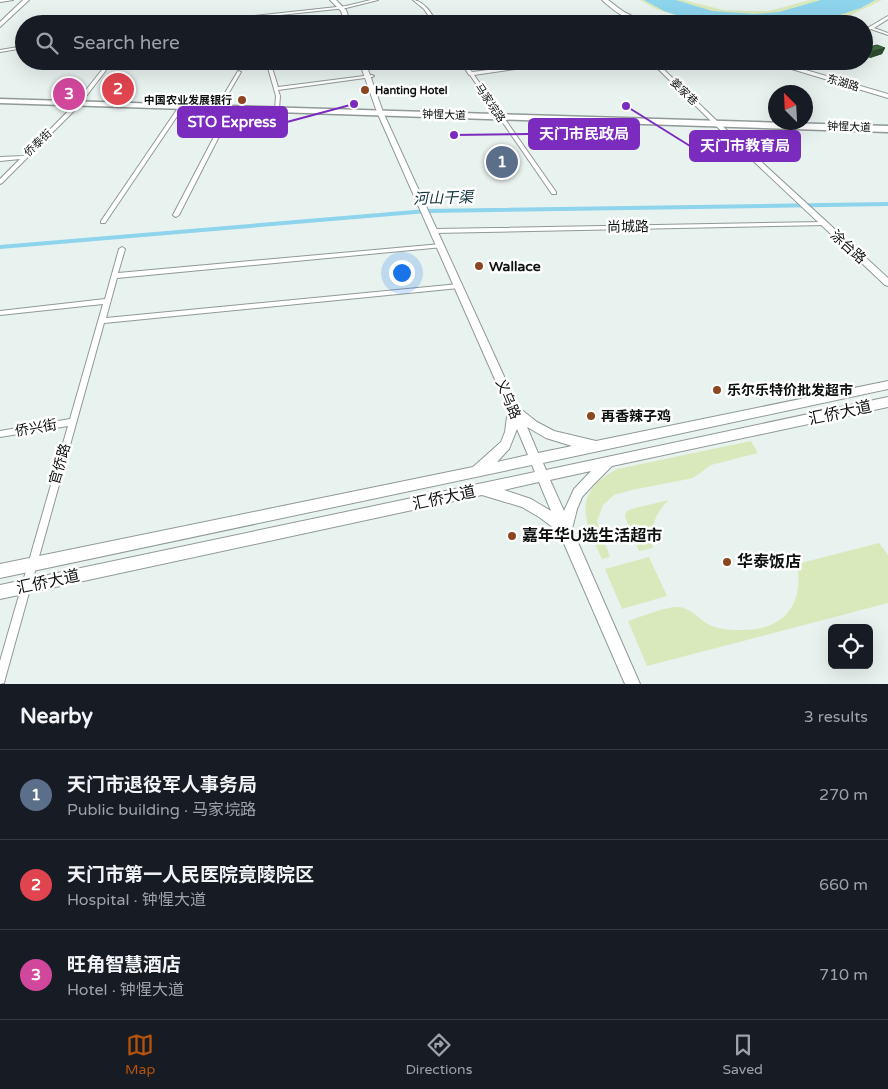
<!DOCTYPE html>
<meta charset="utf-8">
<style>
:root{--surface:#171b24;--page:#20242c;--text:#f1f3f6;--muted:#9ea1a6;--line:#363941;--accent:#b45309}
body{margin:0;font-family:"Varela Round","Noto Sans SC",sans-serif;background:var(--page);color:var(--text)}
.controls{position:absolute;right:15px;bottom:15px;display:grid;overflow:hidden;border-radius:8px;box-shadow:0 5px 20px #0002}
.controls button{width:45px;height:45px;display:grid;place-items:center;padding:0;border:0;border-bottom:1px solid var(--line);background:var(--surface);color:var(--text);font:25px sans-serif}
.compass{position:absolute;left:768px;top:85px;width:45px;height:45px;border-radius:50%;background:var(--surface);box-shadow:0 5px 20px #0002;rotate:336deg}
.you{position:absolute;left:401px;top:272px;width:18px;height:18px;margin:-12px;border:4px solid #fff;border-radius:50%;background:#1a73e8;box-shadow:0 0 0 8px #1a73e833}
.badge{display:grid;place-items:center;width:32px;height:32px;border-radius:50%;background:var(--accent);color:#fff;font-size:16px;font-weight:700}
.pin{position:absolute;translate:-50% -50%;border:2px solid #fff;box-shadow:0 1px 5px #0006}
.list{margin:0;padding:0;list-style:none}
h2{display:flex;justify-content:space-between;align-items:center;height:65px;margin:0;padding:0 20px;font-size:21px}
h2 small{font-size:16px;font-weight:400;color:var(--muted)}
.list li{display:grid;grid-template-columns:32px 1fr auto;gap:15px;align-items:center;box-sizing:border-box;height:90px;padding:0 20px;border-top:1px solid var(--line)}
.list b{display:block;font-size:19px;white-space:nowrap}
.list p{margin:0;font-size:16px;white-space:nowrap;color:var(--muted)}
.list em{font-size:16px;font-style:normal;color:var(--muted)}
.icon{flex:none;width:28px;height:28px;fill:none;stroke:currentColor;stroke-width:2;stroke-linecap:round;stroke-linejoin:round}
.map{position:relative;flex:none;width:888px;height:684px;overflow:hidden}
.search{position:absolute;background:var(--surface);box-shadow:0 5px 20px #0002;left:15px;right:15px;top:15px;height:55px;display:flex;align-items:center;gap:12px;box-sizing:border-box;padding:0 18px;border-radius:28px;color:var(--muted);font-size:19px}
.sheet{height:335px;background:var(--surface)}
nav{display:flex;justify-content:space-around;align-items:center;box-sizing:border-box;height:70px;border-top:1px solid var(--line);background:var(--surface);font-size:14px;color:var(--muted)}
nav a{display:grid;justify-items:center;gap:2px}
nav .on{color:var(--accent)}
.map>svg:first-child{display:block}
.green{fill:#dae9bb}
.water{fill:#8dd4ec}
.lines{fill:none;stroke-linecap:round;stroke-linejoin:round}
.canal{fill:#8dd4ec;fill-rule:evenodd}
.street-casing{stroke:#909996;stroke-width:2}
.secondary-casing{stroke:#909996;stroke-width:2}
.highway-casing{stroke:#909996;stroke-width:3}
.street{fill:#fff;fill-rule:evenodd}
.secondary{fill:#fff;fill-rule:evenodd}
.highway{fill:#fff;fill-rule:evenodd}
.wall{fill:#375c3b}
.shaded-wall{fill:#2d4b30}
.building{fill:#406b45;stroke:#2d4b30}
.poi-dot{fill:#8d4720;stroke:#fff;stroke-width:2}
.labels{text-anchor:middle;dominant-baseline:central;stroke-width:5;stroke-linejoin:round;paint-order:stroke}
.far-street-label{font-size:11px;fill:#0e1110;stroke:#fff}
.far-poi-label{font-size:11px;font-weight:bold;fill:#0e1110;stroke:#fff;text-anchor:start}
.street-label{font-size:14px;fill:#0e1110;stroke:#fff}
.poi-label{font-size:14px;font-weight:bold;fill:#0e1110;stroke:#fff;text-anchor:start}
.water-label{font-size:15px;font-style:italic;fill:#0d303b;stroke:#fff}
.near-street-label{font-size:16px;fill:#0e1110;stroke:#fff}
.near-poi-label{font-size:16px;font-weight:bold;fill:#0e1110;stroke:#fff;text-anchor:start}
.leader{fill:none;stroke:#7b2cbf;stroke-width:2}
.callout-dot{fill:#7b2cbf;stroke:#fff;stroke-width:2}
.callout{fill:#7b2cbf;stroke:#7b2cbf;stroke-width:2}
.callout-label{font-size:15px;text-anchor:middle;font-weight:bold;fill:#fff}
</style>
<div class="map">
<svg width="888" height="684" viewBox="0 0 888 684">
<rect width="100%" height="100%" fill="#e8f2ef"/>
<!-- green -->
<path class="green" d="M640,0H684L723,10L746,11H769L810,0H882L851,15L824,24H704L656,9Z
M751,441L758,453L711,465L693,478L632,490L614,495L603,505L597,521L610,557L602,559C584,520 571,494 617,469Z
M669,500C656,512 648,530 653,548L639,551L625,517L626,512L631,509Z
M879,543L888,555V603L647,666L628,621C641,617 666,606 679,607C692,608 701,622 712,626C719,629 730,630 738,630C781,632 805,607 797,564Z
M649,557L667,596L622,609L605,569Z"/>
<!-- water -->
<path class="water" d="M644,0H676L712,11L755,14L779,12L821,0H875L861,8L812,24H704L664,11Z"/>
<g class="lines">
<!-- canal -->
<path class="canal" d="M888,202V206L427,213L0,249V245L427,209Z"/>
<defs>
<path id="street" d="M0,0H13L0,2Z
M371,0H378L346,8L194,24H179L346,6Z
M413,0C425,1 432,15 438,24H434L424,9Z
M888,16V19L874,28L888,33V35L871,29L864,33V30Z
M350,17H351V19L304,24H288Z
M24,46V48L0,52V50Z
M109,61H113L78,107L2,183L0,184V179L20,159L0,161V157L24,156L74,105Z
M266,61H270L278,87L372,75L374,76L372,77L278,90L280,96L279,109L277,110L275,109L276,96Z
M460,61H464L472,72L558,61H571L474,75L556,192V194H552L470,75H469Z
M650,61H655L718,122V124H714Z
M800,61H808L786,67L784,66Z
M238,71L241,72L220,108L216,109V108Z
M178,108L182,109L105,223H101V221Z
M228,110L232,111L179,215L176,217L174,216L173,215Z
M823,222L826,224L825,225L434,233L431,231L434,229Z
M441,244L443,245L444,246L443,247L117,278L106,318L459,284L462,286L459,288L104,323L5,679L4,683L0,684V661L68,426L0,437V431L70,419L103,304L0,315V311L105,299L119,249L122,247L125,249L118,273Z"/>
<path id="secondary" d="M23,0H29L0,27V22Z
M330,0H336L346,10L351,24H345L341,11Z
M602,0H608L624,12L648,24C631,24 614,11 602,0Z
M359,61H365L383,112L518,407L537,422L554,431L596,441L888,381V389L543,463L546,470L888,397V407L612,466L594,484L582,497L577,509L572,529L640,684H625L559,532L539,517L522,507L482,495L0,599V585L535,472L532,465L0,578V564L473,467L501,442L505,432L508,409L377,112ZM527,427L546,438L572,446L538,453ZM517,429L528,455L497,462L509,449ZM591,471L574,489L564,511L550,480ZM539,482L551,511L531,499L504,490Z
M765,61H775L888,94V98Z
M714,122H718L888,278V286L885,285L714,124Z"/>
<path id="highway" d="M0,99L888,126V132L0,103Z"/>
</defs>
<!-- street casing -->
<use href="#street" class="street-casing"/>
<!-- secondary casing -->
<use href="#secondary" class="secondary-casing"/>
<!-- highway casing -->
<use href="#highway" class="highway-casing"/>
<!-- street -->
<use href="#street" class="street"/>
<!-- secondary -->
<use href="#secondary" class="secondary"/>
<!-- highway -->
<use href="#highway" class="highway"/>
</g>
<!-- wall -->
<path class="wall" d="M865,48H885L882,54L870,58L864,55V50Z"/>
<!-- shaded-wall -->
<path class="shaded-wall" d="M885,48L882,54L870,58L873,51Z"/>
<!-- building -->
<path class="building" d="M877,45L885,48L873,51L865,48Z"/>
<!-- markers -->
<g class="poi-dot">
<circle cx="365" cy="90" r="5"/>
<circle cx="242" cy="100" r="5"/>
<circle cx="479" cy="266" r="5"/>
<circle cx="717" cy="390" r="5"/>
<circle cx="591" cy="416" r="5"/>
<circle cx="512" cy="536" r="5"/>
<circle cx="727" cy="562" r="5"/>
</g>
<g class="labels">
<!-- far-street labels -->
<g class="far-street-label">
<text transform="translate(843 83) rotate(16)">东湖路</text>
<text transform="translate(684 92) rotate(44)">姜家巷</text>
<text transform="translate(490 103) rotate(56)">马家垸路</text>
<text transform="translate(444 115) rotate(2)">钟惺大道</text>
<text transform="translate(849 127) rotate(2)">钟惺大道</text>
<text transform="translate(38 143) rotate(-44)">侨泰街</text>
</g>
<!-- far-poi labels -->
<g class="far-poi-label">
<text x="375" y="90">Hanting Hotel</text>
<text x="232" y="100" text-anchor="end">中国农业发展银行</text>
</g>
<!-- street labels -->
<g class="street-label">
<text transform="translate(628 227) rotate(-1)">尚城路</text>
<text transform="translate(848 247) rotate(42)">涂台路</text>
<text transform="translate(508 399) rotate(67)">义乌路</text>
<text transform="translate(36 428) rotate(-10)">侨兴街</text>
<text transform="translate(60 464) rotate(-74)">官侨路</text>
</g>
<!-- poi labels -->
<g class="poi-label">
<text x="489" y="266">Wallace</text>
<text x="727" y="390">乐尔乐特价批发超市</text>
<text x="601" y="416">再香辣子鸡</text>
</g>
<!-- water labels -->
<g class="water-label">
<text transform="translate(443 198) rotate(-2)">河山干渠</text>
</g>
<!-- near-street labels -->
<g class="near-street-label">
<text transform="translate(840 413) rotate(-12)">汇侨大道</text>
<text transform="translate(444 498) rotate(-12)">汇侨大道</text>
<text transform="translate(48 582) rotate(-12)">汇侨大道</text>
</g>
<!-- near-poi labels -->
<g class="near-poi-label">
<text x="522" y="536">嘉年华U选生活超市</text>
<text x="737" y="562">华泰饭店</text>
</g>
</g>
<!-- callouts -->
<path class="leader" d="M354 104L287 122M454 135L529 134M626 106L690 146"/>
<g class="callout-dot">
<circle cx="354" cy="104" r="5"/>
<circle cx="454" cy="135" r="5"/>
<circle cx="626" cy="106" r="5"/>
</g>
<g class="callout">
<rect x="178" y="107" width="109" height="30" rx="5"/>
<rect x="529" y="119" width="110" height="30" rx="5"/>
<rect x="690" y="131" width="110" height="30" rx="5"/>
</g>
<g class="callout-label">
<text x="232" y="127">STO Express</text>
<text x="584" y="139">天门市民政局</text>
<text x="745" y="151">天门市教育局</text>
</g>
</svg>
<div class="controls">
<button><svg class="icon" aria-label="locate" viewBox="0 0 24 24"><circle cx="12" cy="12" r="6"/><path d="M12 2v4M12 18v4M2 12h4M18 12h4"/></svg></button>
</div>
<svg class="compass" viewBox="-18 -18 36 36"><path d="M0-13l5 13h-10z" fill="#e53935"/><path d="M0 13l5-13h-10z" fill="#9ea1a6"/></svg>
<div class="you"></div>
<div class="pin badge" style="left:502px;top:162px;background:#5c6f8a">1</div>
<div class="pin badge" style="left:118px;top:89px;background:#e0444e">2</div>
<div class="pin badge" style="left:69px;top:94px;background:#d1479c">3</div>
<div class="search"><svg class="icon" aria-label="search" viewBox="0 0 24 24"><circle cx="10" cy="10" r="6"/><path d="M15 15l6 6"/></svg>Search here</div>
</div>
<section class="sheet">
<h2>Nearby<small>3 results</small></h2>
<ul class="list">
<li><span class="badge" style="background:#5c6f8a">1</span><div><b>天门市退役军人事务局</b><p>Public building · 马家垸路</p></div><em>270 m</em></li>
<li><span class="badge" style="background:#e0444e">2</span><div><b>天门市第一人民医院竟陵院区</b><p>Hospital · 钟惺大道</p></div><em>660 m</em></li>
<li><span class="badge" style="background:#d1479c">3</span><div><b>旺角智慧酒店</b><p>Hotel · 钟惺大道</p></div><em>710 m</em></li>
</ul>
</section>
<nav>
<a class="on"><svg class="icon" aria-label="map" viewBox="0 0 24 24"><path d="M3 6l6-2 6 2 6-2v14l-6 2-6-2-6 2zM9 4v14M15 6v14"/></svg>Map</a>
<a><svg class="icon" aria-label="directions" viewBox="0 0 24 24"><path d="M12 3l9 9-9 9-9-9zM9 14v-3h6M13 9l2 2-2 2"/></svg>Directions</a>
<a><svg class="icon" aria-label="saved" viewBox="0 0 24 24"><path d="M7 4h10v16l-5-4-5 4z"/></svg>Saved</a>
</nav>
